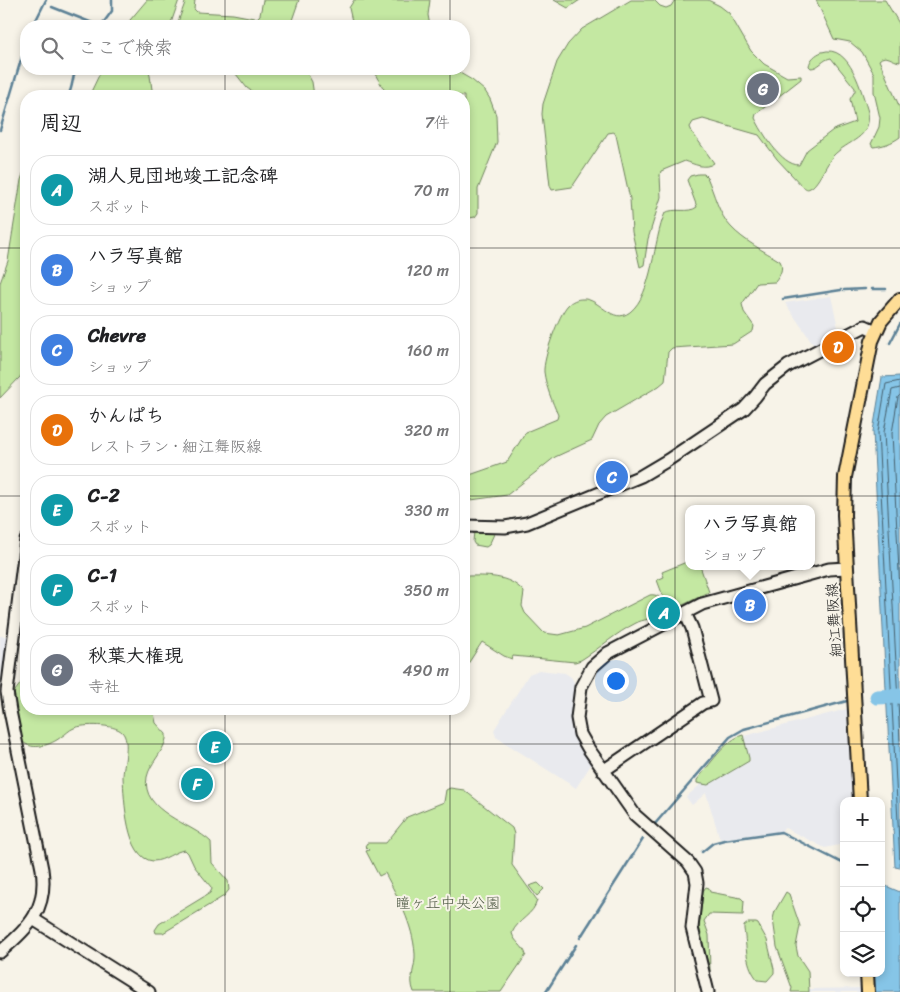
<!DOCTYPE html>
<html lang="ja">
<meta charset="utf-8">
<style>
:root{--surface:#fff;--page:#f2f2f2;--text:#202124;--muted:#757577;--line:#e0e0e0;--accent:#0b8043}
body{margin:0;font-family:Sriracha,"Klee One",sans-serif;background:var(--page);color:var(--text)}
.controls{position:absolute;right:15px;bottom:15px;display:grid;overflow:hidden;border-radius:10px;box-shadow:0 2px 8px #0003}
.controls button{width:45px;height:45px;display:grid;place-items:center;padding:0;border:0;border-bottom:1px solid var(--line);background:var(--surface);color:var(--text);font:25px sans-serif}
.you{position:absolute;left:615px;top:680px;width:18px;height:18px;margin:-12px;border:4px solid #fff;border-radius:50%;background:#1a73e8;box-shadow:0 0 0 8px #1a73e833}
.badge{display:grid;place-items:center;width:32px;height:32px;border-radius:50%;background:var(--accent);color:#fff;font-size:16px;font-weight:700}
.pin{position:absolute;translate:-50% -50%;border:2px solid #fff;box-shadow:0 1px 5px #0006}
.popup{position:absolute;left:685px;top:505px;width:130px;height:65px;box-sizing:border-box;display:grid;place-content:center;border-radius:10px;background:var(--surface);filter:drop-shadow(0 1px 4px #0005);font-size:16px;white-space:nowrap;color:var(--muted)}
.popup b{font-size:19px;color:var(--text)}
.popup::after{content:'';position:absolute;left:50%;top:100%;margin-left:-10px;border:10px solid transparent;border-top-color:var(--surface)}
.list{margin:0;padding:0;list-style:none}
h2{display:flex;justify-content:space-between;align-items:center;height:65px;margin:0;padding:0 20px;font-size:21px}
h2 small{font-size:16px;font-weight:400;color:var(--muted)}
.list li{display:grid;grid-template-columns:32px 1fr auto;gap:15px;align-items:center;box-sizing:border-box;height:70px;margin:0 10px 10px;padding:0 10px;border:1px solid var(--line);border-radius:20px}
.list b{display:block;font-size:19px;white-space:nowrap}
.list p{margin:0;font-size:16px;white-space:nowrap;color:var(--muted)}
.list em{font-size:16px;font-style:normal;color:var(--muted)}
.icon{flex:none;width:28px;height:28px;fill:none;stroke:currentColor;stroke-width:2;stroke-linecap:round;stroke-linejoin:round}
.map{position:relative;flex:none;width:900px;height:992px;overflow:hidden}
.search{position:absolute;background:var(--surface);box-shadow:0 2px 8px #0003;left:20px;top:20px;width:450px;height:55px;display:flex;align-items:center;gap:12px;box-sizing:border-box;padding:0 18px;border-radius:20px;color:var(--muted);font-size:19px}
.panel{position:absolute;background:var(--surface);box-shadow:0 2px 8px #0003;left:20px;top:90px;width:450px;height:625px;border-radius:20px}
.map>svg:first-child{display:block}
.built{fill:#e9eaee}
.green{fill:#c4e8a2;stroke:#70825f}
.water{fill:#86c5e7;stroke:#5c8196}
.lines{fill:none;stroke-linecap:round;stroke-linejoin:round}
.shore{stroke:#46606d;stroke-width:1}
.stream{stroke:#5c8196;stroke-width:2.5}
.river{stroke:#86c5e7;stroke-width:15}
.secondary-casing{stroke:#1c1c1c;stroke-width:15}
.primary-casing{stroke:#1c1c1c;stroke-width:16}
.secondary{stroke:#f7f3e8;stroke-width:11}
.primary{stroke:#fedd96;stroke-width:12}
.grid{fill:none;stroke:#1c1c1c;stroke-width:1;stroke-opacity:0.55}
.labels{text-anchor:middle;dominant-baseline:central;stroke-width:4;stroke-linejoin:round;paint-order:stroke}
.street-label{font-size:15px;fill:#1c1c1c;stroke:#f7f3e8}
.park-label{font-size:15px;fill:#4e5944;stroke:#f7f3e8}
</style>
<div class="map">
<svg width="900" height="992" viewBox="0 0 900 992">
<rect width="100%" height="100%" fill="#f7f3e8"/>
<filter id="ink" filterUnits="userSpaceOnUse"><feTurbulence type="fractalNoise" baseFrequency=".02" numOctaves="2"/><feDisplacementMap in="SourceGraphic" scale="10" xChannelSelector="R" yChannelSelector="G"/><feConvolveMatrix kernelMatrix="1 2 1 2 8 2 1 2 1" color-interpolation-filters="sRGB"/></filter>
<g filter="url(#ink)">
<!-- built -->
<path class="built" d="M831,296L839,332L814,345L785,303Z
M0,636H8L2,681L3,695H0Z
M539,670L565,673L571,677L574,682L572,719L583,751L592,763L576,788L496,737L494,730L529,674Z
M847,709L852,801H844V844L825,848L785,828L781,831L720,839L706,793L692,805L686,797L701,784L708,785L750,761L744,736Z
M861,988V992H809V989Z"/>
<!-- green -->
<path class="green" d="M147,0H179L170,26H125Z
M186,0H195L194,9L197,12L233,14L254,18H257L260,15L263,0H299L290,26C272,26 187,30 178,22Z
M354,0H430L428,15L430,26H353L349,8Z
M554,0H580L568,8Z
M631,0H654L660,6L666,8L671,6L675,0H708L720,6L729,13L751,51L764,64L787,77L801,76V79L756,114L755,118C762,132 781,165 799,165L807,150L833,130L855,122L850,99L855,91V88L831,58C823,59 819,68 811,68L809,66C810,59 816,54 822,52C850,43 862,93 868,112C872,139 848,140 833,156C827,163 817,186 810,188C807,190 806,188 803,187L777,159L759,135L703,119L693,122L690,127L692,132L714,163C705,170 694,164 685,161L661,171L660,175L661,197L648,239L644,265L640,267L632,232L630,199L616,135L614,132L608,133L572,187L552,190L550,186L542,114L543,104L557,62L568,44L582,29Z
M816,0H885L900,25V62C892,61 886,53 879,60L900,108V137C892,143 883,146 873,147L871,144L879,127L880,118L874,92V74L862,52L850,42L834,39Z
M102,69H149L153,96H89Z
M232,69H305L312,82L314,96H259L247,88Z
M372,69H453L472,80L485,91L490,99L496,115L497,142L478,189V213L475,217L464,219V96H388Z
M26,165V368L20,377L0,398V283L8,261L21,180Z
M698,174H704L707,177C714,193 719,215 731,227C744,241 764,251 780,261C784,268 780,276 775,282L757,283L742,304L744,312L754,326L753,331L733,344L672,348L668,352L665,381L659,386L606,417L599,425L592,440L555,457L507,495L471,500L464,503V477L507,462L526,432L557,419L558,415C552,401 546,387 544,372C543,358 559,314 568,305C572,301 577,299 582,299C599,297 612,326 630,312C653,294 653,240 665,213C674,207 688,214 697,207L687,180L690,176Z
M474,531H493L494,534L489,545L486,547L475,545L473,542Z
M689,561V566H700L709,592L669,612L657,580L664,577L662,572Z
M464,576C485,576 509,574 524,592L522,606L525,613L544,633L559,635L585,628L650,595C662,593 668,608 658,615C652,620 643,619 636,623C616,633 600,648 581,660L575,662L513,656L512,659L504,656L482,642L464,670Z
M26,676V709H153L156,723L166,734V739C163,753 150,763 147,777C140,812 192,823 211,842L212,863L228,881L229,890L224,896L163,933H156L155,930L159,924L210,893L212,889L211,887L194,866L188,853L185,850C174,851 165,861 153,861C126,859 124,798 123,777C123,766 131,741 122,732C114,724 84,724 74,728C69,730 66,734 61,737C51,745 33,751 23,742L13,701L15,691Z
M743,735L749,758V761L708,785L697,783V780C708,767 726,739 743,735Z
M450,788L464,790L512,828L514,834L512,865L537,900C534,915 518,919 512,933C514,942 524,946 526,955L501,992H414C408,978 416,967 415,954C413,924 398,898 385,873L379,876L366,851L369,850L365,846L367,843H386L407,817L444,802L446,790Z
M538,883L544,889L537,896L529,886Z
M706,887L709,888L710,892L741,898L744,901L743,915L709,914L704,921L709,935L710,971L699,927L703,891Z
M786,892L789,894L800,926L796,946L798,956L808,971L809,992H791L792,988L777,947L773,919L775,911Z
M748,923H756L758,924L767,940L774,969V973L767,981L758,980C745,965 747,948 744,929V926Z"/>
<!-- water -->
<path class="water" d="M900,376V868L895,867L873,431L882,377Z
M881,884L900,892V992H873L875,973H881Z"/>
<g class="lines">
<!-- shore -->
<path class="shore" d="M900,381L886,384L878,432L900,861
M900,388L892,390L884,432L900,740
M900,395L898,397L892,433L900,591"/>
<!-- stream -->
<path class="stream" d="M52,7L100,26
M33,26L46,0
M101,26L112,11V0
M68,96C73,87 72,78 76,69
M0,130L26,43
M872,289H886
M844,290L865,289
M783,299L841,290
M890,343L900,324
M654,825L730,737L744,729L847,701
M702,852L713,843L724,840L781,832L844,864
M580,938L643,839
M546,992L576,945"/>
<!-- river -->
<path class="river" d="M877,697L900,696"/>
<defs>
<path id="secondary" d="M464,526L505,527L527,523L641,476L668,460L744,409L755,397L765,384L788,366L865,326L876,331
M603,771L703,703L711,701L692,628L685,613
M33,919L149,992
M0,952C29,928 48,909 42,869L10,711L7,692L26,540
M708,992L692,928L697,883L695,872L688,862L635,815L588,748L580,734L577,718L581,687L592,667L608,653L702,604L829,569L847,568"/>
<path id="primary" d="M860,801L844,515L845,477L872,341L881,321L900,299
M867,973L868,992"/>
</defs>
<!-- secondary casing -->
<use href="#secondary" class="secondary-casing"/>
<!-- primary casing -->
<use href="#primary" class="primary-casing"/>
<!-- secondary -->
<use href="#secondary" class="secondary"/>
<!-- primary -->
<use href="#primary" class="primary"/>
</g>
</g>
<!-- grid -->
<path class="grid" d="M225,0V26M450,0V26M675,0V992M225,69V96M450,69V96M0,248H26M464,248H900M0,496H26M464,496H900M225,709V992M450,709V992M0,744H900"/>
<g class="labels">
<!-- street labels -->
<g class="street-label">
<text transform="translate(834 620) rotate(-94)">細江舞阪線</text>
</g>
<!-- park labels -->
<g class="park-label">
<text x="448" y="903">瞳ヶ丘中央公園</text>
</g>
</g>
</svg>
<div class="controls">
<button>+</button>
<button>−</button>
<button><svg class="icon" aria-label="locate" viewBox="0 0 24 24"><circle cx="12" cy="12" r="6"/><path d="M12 2v4M12 18v4M2 12h4M18 12h4"/></svg></button>
<button><svg class="icon" aria-label="layers" viewBox="0 0 24 24"><path d="M12 4l9 5-9 5-9-5zM3 14l9 5 9-5"/></svg></button>
</div>
<div class="you"></div>
<div class="pin badge" style="left:664px;top:613px;background:#0f9aa8">A</div>
<div class="pin badge" style="left:750px;top:605px;background:#3f7fe0">B</div>
<div class="popup"><b>ハラ写真館</b>ショップ</div>
<div class="pin badge" style="left:612px;top:477px;background:#3f7fe0">C</div>
<div class="pin badge" style="left:838px;top:347px;background:#e8710a">D</div>
<div class="pin badge" style="left:215px;top:747px;background:#0f9aa8">E</div>
<div class="pin badge" style="left:197px;top:784px;background:#0f9aa8">F</div>
<div class="pin badge" style="left:763px;top:89px;background:#6b7280">G</div>
<div class="search"><svg class="icon" aria-label="search" viewBox="0 0 24 24"><circle cx="10" cy="10" r="6"/><path d="M15 15l6 6"/></svg>ここで検索</div>
<section class="panel">
<h2>周辺<small>7件</small></h2>
<ul class="list">
<li><span class="badge" style="background:#0f9aa8">A</span><div><b>湖人見団地竣工記念碑</b><p>スポット</p></div><em>70 m</em></li>
<li><span class="badge" style="background:#3f7fe0">B</span><div><b>ハラ写真館</b><p>ショップ</p></div><em>120 m</em></li>
<li><span class="badge" style="background:#3f7fe0">C</span><div><b>Chevre</b><p>ショップ</p></div><em>160 m</em></li>
<li><span class="badge" style="background:#e8710a">D</span><div><b>かんぱち</b><p>レストラン · 細江舞阪線</p></div><em>320 m</em></li>
<li><span class="badge" style="background:#0f9aa8">E</span><div><b>C-2</b><p>スポット</p></div><em>330 m</em></li>
<li><span class="badge" style="background:#0f9aa8">F</span><div><b>C-1</b><p>スポット</p></div><em>350 m</em></li>
<li><span class="badge" style="background:#6b7280">G</span><div><b>秋葉大権現</b><p>寺社</p></div><em>490 m</em></li>
</ul>
</section>
</div>
